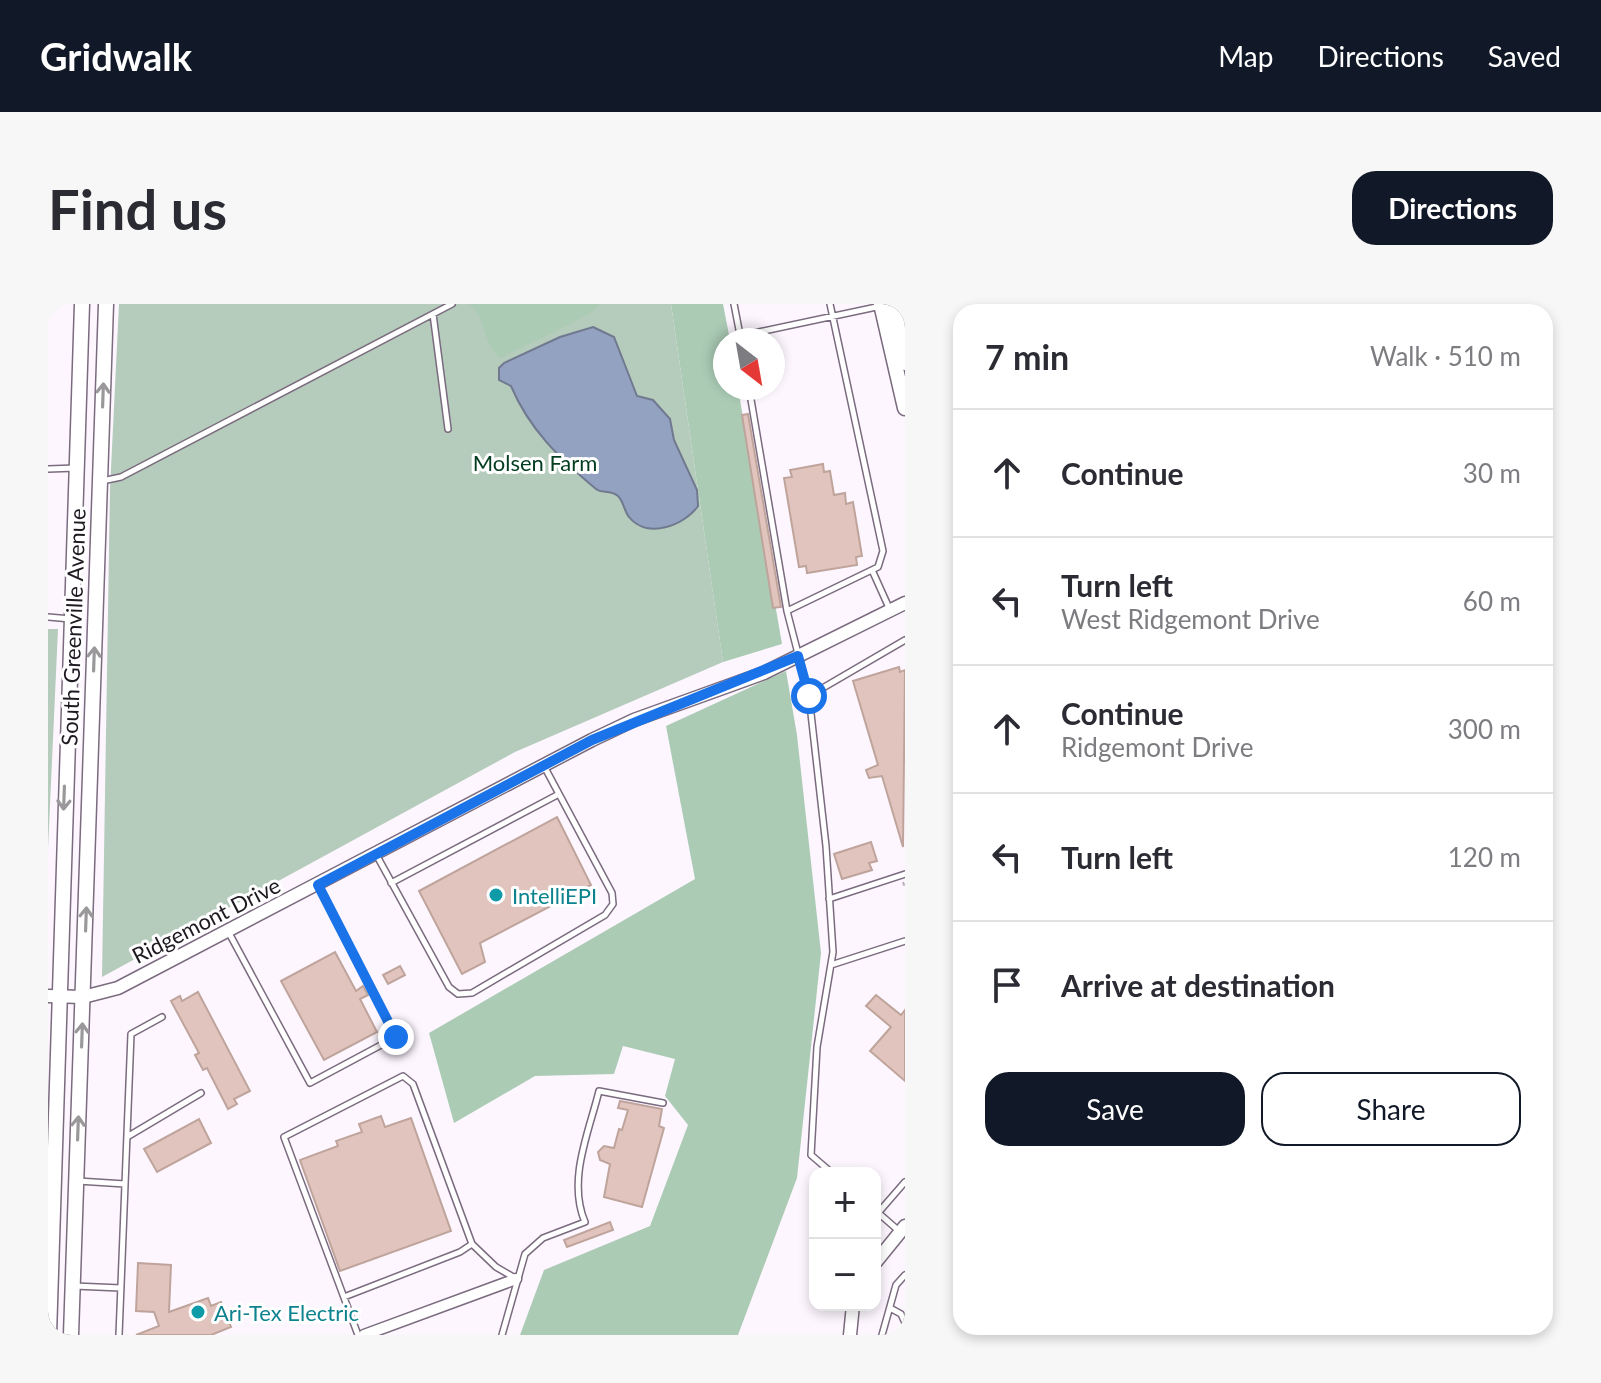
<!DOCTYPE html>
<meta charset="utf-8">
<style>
:root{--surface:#fff;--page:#f7f7f7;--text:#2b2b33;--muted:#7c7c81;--line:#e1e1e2;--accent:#111827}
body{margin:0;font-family:Lato,sans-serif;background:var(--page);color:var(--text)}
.controls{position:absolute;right:24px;bottom:24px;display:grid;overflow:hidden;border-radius:16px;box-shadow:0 4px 12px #0003}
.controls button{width:72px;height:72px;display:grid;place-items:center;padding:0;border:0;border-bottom:2px solid var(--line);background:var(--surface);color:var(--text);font:40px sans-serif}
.compass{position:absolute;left:665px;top:24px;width:72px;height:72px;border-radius:50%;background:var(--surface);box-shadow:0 4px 12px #0003;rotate:149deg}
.stop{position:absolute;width:24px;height:24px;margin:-18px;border:6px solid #1a73e8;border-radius:50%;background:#fff}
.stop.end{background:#1a73e8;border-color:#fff;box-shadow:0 2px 8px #0008}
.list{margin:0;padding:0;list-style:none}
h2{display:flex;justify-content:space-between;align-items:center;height:104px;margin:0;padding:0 32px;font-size:34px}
h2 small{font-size:26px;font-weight:400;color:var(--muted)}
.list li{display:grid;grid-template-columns:52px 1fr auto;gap:24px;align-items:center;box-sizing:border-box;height:128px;padding:0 32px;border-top:2px solid var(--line)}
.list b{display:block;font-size:30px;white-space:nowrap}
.list p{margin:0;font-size:26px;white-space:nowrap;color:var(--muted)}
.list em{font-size:26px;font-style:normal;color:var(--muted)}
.actions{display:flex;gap:16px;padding:24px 32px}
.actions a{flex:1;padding:18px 0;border:2px solid var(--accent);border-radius:24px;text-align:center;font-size:28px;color:var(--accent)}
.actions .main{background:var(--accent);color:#fff}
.icon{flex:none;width:44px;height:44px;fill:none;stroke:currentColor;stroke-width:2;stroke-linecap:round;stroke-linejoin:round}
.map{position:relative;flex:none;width:857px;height:1031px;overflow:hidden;border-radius:24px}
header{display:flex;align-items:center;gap:48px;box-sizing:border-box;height:112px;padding:0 40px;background:var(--accent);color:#fff}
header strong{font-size:38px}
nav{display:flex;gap:44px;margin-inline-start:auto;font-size:28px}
.intro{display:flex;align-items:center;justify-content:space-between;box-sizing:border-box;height:192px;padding:0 48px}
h1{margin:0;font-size:56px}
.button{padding:20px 36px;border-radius:24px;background:var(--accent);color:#fff;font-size:28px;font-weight:700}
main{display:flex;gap:48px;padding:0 48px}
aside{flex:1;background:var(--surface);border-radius:24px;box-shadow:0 4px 12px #0003}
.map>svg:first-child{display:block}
.green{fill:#b5cbbb}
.forest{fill:#abcbb5}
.water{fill:#93a2c0;stroke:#707990;stroke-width:2}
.building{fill:#e0c4bd;stroke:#bfa49c;stroke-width:2}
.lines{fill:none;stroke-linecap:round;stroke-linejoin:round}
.service-casing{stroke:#7a6b7e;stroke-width:8}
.minor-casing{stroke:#7a6b7e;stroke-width:13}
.tertiary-casing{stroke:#7a6b7e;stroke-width:15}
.secondary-casing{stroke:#7a6b7e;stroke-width:17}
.motorway-casing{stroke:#7a6b7e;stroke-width:21}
.path{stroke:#b6afb8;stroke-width:2;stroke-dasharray:4 4;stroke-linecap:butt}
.service{stroke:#fff;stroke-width:5}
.minor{stroke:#fff;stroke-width:10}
.tertiary{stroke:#fff;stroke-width:12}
.secondary{stroke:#fff;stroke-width:14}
.motorway{stroke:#fff;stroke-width:18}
.oneway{stroke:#9a989b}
.route{stroke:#1a73e8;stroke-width:10}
.culture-dot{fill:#0f9aa8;stroke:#fff;stroke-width:3}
.labels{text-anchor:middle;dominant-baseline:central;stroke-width:6;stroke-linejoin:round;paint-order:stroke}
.park-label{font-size:22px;fill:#033d1f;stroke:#fff}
.street-label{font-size:22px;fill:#1f1921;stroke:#fff}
.culture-label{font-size:22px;fill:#0d838f;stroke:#fff;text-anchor:start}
</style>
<header>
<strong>Gridwalk</strong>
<nav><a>Map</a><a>Directions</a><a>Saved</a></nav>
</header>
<div class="intro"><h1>Find us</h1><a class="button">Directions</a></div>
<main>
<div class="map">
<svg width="857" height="1031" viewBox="0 0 857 1031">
<rect width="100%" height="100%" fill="#fdf6ff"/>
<!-- green -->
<path class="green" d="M71,0H623L675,358L467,448L54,673L62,185Z
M0,325H10L0,545Z"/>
<!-- forest -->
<path class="forest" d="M421,0H552C548,11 470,44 453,54C434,41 439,13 421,0Z
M623,0H675L682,36H677V84H690L734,340L675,358Z
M738,367L749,431L773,649L749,874L690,1031H472L496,966L602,922L640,821L617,792L627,755L575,742L566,770L487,772L406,819L381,729L647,575L618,422Z"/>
<!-- water -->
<path class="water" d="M545,23L566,33L589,92L605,96L622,115L626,136L649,186L650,202C637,221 599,236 581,213C576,207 576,198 570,192C562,185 554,190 548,185C512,155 481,125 463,82L451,76V64L456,59L512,33Z"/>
<!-- building -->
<path class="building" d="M700,110L733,303L725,304L694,111Z
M775,160L776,168L782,167L786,191L797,189L798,200L805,198L814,252L808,253L809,261L759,269L758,262L751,263L736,174L744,173L742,166Z
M851,363L852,368L857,366L855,543L834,472L821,474L818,466L830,461L805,377Z
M509,513L543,581L432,639L437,658L414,670L371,587Z
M823,538L829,557L821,559L824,566L794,575L786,550Z
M287,648L308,687L315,682L320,691L312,695L329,728L276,756L233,677Z
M352,662L357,671L340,680L335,671Z
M150,688L202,787L186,795L189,800L180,805L159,764L155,766L147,751L151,749L123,697L132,692L134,697Z
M828,691L853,711L857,706V777L822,747L843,723L818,702Z
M572,797L614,805L611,822L616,824L594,903L556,893L562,860L552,856L550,848L556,842L566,844L571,825L574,826L580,806L570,804Z
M333,812L337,823L363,814L403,927L292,967L252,856L290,842L288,837L314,828L311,820Z
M151,815L163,839L109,868L96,845Z
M562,918L565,926L519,943L516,936Z
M90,959L123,961L121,1008L160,994L163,1002L173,998L183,1023L163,1031H88L111,1022L106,1008L88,1007Z"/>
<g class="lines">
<defs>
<path id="service" d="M686,0L693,36
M385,10L400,125
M692,32L833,2
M701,84L739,307L761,392L778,542L785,648L769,743L763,851L784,869
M0,165L28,164
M54,177L73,173L404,0
M824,266L842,306
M739,307L830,263L835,247L782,0
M0,313L23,315
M761,392L857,336
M329,552L401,683L410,690L424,689L557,611L565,600L564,589L496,462
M343,579L511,490
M781,595L857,570
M181,629L262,779L348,733L270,581
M783,661L857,637
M79,833L153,789
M30,877L77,880
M827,906L851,927
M830,909L857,878
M424,940L448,963L467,974
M26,982L73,984
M296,993L412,948L424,940L365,780L355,772L236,833L310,1031
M842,1004L853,1010L857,1019
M71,1031L83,730L114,713
M454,1031L477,950L495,934L537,918C519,876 541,828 551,787L615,799
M834,1031L848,981L857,971"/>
<path id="minor" d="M316,1031L468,975"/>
<path id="tertiary" d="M0,692L35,693L70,684L544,436L586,416L716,369L857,299
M827,959L857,922
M802,1031L805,1001"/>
<path id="secondary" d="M833,0L857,104
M1,1031L34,0
M23,1031L58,0"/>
<path id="motorway" d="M849,0L857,57"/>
</defs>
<!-- service casing -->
<use href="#service" class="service-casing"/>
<!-- minor casing -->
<use href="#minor" class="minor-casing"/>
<!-- tertiary casing -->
<use href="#tertiary" class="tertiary-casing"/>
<!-- secondary casing -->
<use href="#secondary" class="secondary-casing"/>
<!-- motorway casing -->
<use href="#motorway" class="motorway-casing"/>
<!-- path -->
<path class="path" d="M855,578L857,584"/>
<!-- service -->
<use href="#service" class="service"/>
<!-- minor -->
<use href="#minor" class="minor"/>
<!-- tertiary -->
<use href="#tertiary" class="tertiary"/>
<!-- secondary -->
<use href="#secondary" class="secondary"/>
<!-- motorway -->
<use href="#motorway" class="motorway"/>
</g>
<!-- one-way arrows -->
<defs><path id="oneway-shaft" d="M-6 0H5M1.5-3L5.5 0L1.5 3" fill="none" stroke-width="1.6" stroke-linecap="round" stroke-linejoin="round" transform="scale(2)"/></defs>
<g class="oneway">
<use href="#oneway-shaft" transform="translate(55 91) rotate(-88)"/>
<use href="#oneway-shaft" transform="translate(46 355) rotate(-88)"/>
<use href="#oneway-shaft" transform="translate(16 494) rotate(92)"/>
<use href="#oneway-shaft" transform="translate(38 615) rotate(-88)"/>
<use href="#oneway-shaft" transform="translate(34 731) rotate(-88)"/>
<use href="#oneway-shaft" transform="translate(30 824) rotate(-88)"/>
</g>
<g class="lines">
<!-- route -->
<path class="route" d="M348,733L270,581L544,436L750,352L761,392"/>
</g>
<!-- markers -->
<g class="culture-dot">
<circle cx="448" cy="591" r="8"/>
<circle cx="150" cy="1008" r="8"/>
</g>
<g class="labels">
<!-- park labels -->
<g class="park-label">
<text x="487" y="158">Molsen Farm</text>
</g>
<!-- street labels -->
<g class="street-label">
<text transform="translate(25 323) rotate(-88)">South Greenville Avenue</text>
<text transform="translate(158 616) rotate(-27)">Ridgemont Drive</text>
</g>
<!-- culture labels -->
<g class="culture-label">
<text x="464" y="591">IntelliEPI</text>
<text x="166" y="1008">Ari-Tex Electric</text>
</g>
</g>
</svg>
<div class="controls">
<button>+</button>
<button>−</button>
</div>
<svg class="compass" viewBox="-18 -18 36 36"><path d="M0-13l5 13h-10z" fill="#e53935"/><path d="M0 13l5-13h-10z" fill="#7c7c81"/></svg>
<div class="stop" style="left:761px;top:392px"></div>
<div class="stop end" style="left:348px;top:733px"></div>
</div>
<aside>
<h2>7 min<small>Walk · 510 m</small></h2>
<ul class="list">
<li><svg class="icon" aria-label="ahead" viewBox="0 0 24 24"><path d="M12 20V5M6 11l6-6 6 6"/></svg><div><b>Continue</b></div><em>30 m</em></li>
<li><svg class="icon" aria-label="left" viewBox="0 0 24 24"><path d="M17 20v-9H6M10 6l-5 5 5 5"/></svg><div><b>Turn left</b><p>West Ridgemont Drive</p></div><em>60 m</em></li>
<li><svg class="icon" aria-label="ahead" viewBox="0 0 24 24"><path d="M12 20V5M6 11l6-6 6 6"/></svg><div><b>Continue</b><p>Ridgemont Drive</p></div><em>300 m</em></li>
<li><svg class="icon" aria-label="left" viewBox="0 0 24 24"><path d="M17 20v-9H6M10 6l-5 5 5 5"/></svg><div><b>Turn left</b></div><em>120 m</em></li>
<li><svg class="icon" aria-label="arrive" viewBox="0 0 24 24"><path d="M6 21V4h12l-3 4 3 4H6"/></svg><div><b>Arrive at destination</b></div></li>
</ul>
<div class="actions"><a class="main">Save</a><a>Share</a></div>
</aside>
</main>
